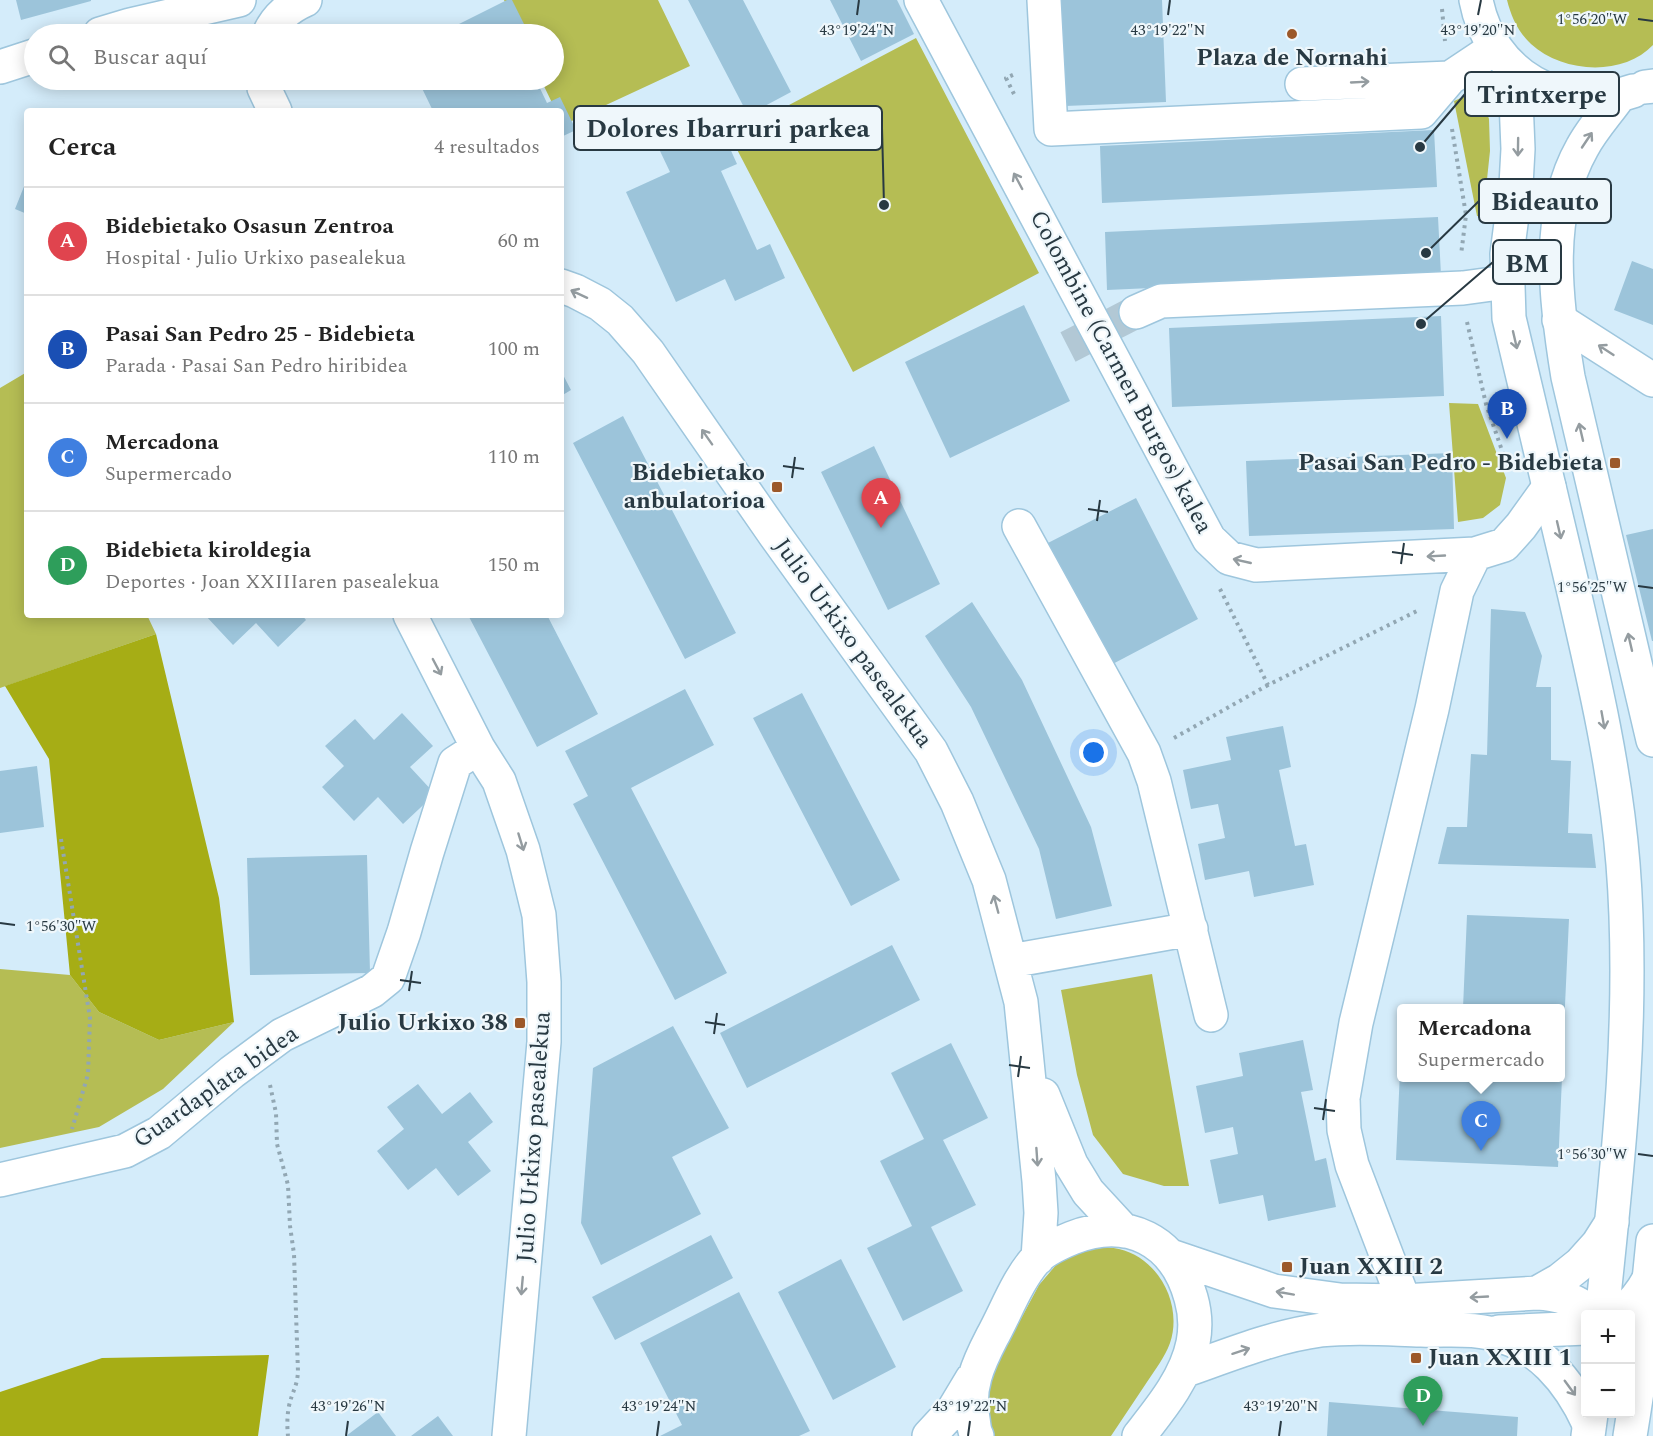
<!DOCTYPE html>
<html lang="es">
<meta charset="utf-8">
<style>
:root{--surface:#fff;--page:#f2f2f2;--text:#222;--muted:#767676;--line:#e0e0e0;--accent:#0b8043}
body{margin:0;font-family:Spectral,serif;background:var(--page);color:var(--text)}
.controls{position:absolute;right:18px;bottom:18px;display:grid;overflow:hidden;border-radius:6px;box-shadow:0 3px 15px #0003}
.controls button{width:54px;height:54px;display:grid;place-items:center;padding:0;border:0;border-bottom:2px solid var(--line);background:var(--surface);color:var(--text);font:30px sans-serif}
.you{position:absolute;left:1094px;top:753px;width:21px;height:21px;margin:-15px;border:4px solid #fff;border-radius:50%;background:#1a73e8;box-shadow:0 0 0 9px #1a73e833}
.badge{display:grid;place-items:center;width:39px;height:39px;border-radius:50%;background:var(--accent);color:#fff;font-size:20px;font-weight:700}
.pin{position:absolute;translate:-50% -50px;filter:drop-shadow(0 2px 3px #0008)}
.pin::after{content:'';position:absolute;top:32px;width:21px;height:18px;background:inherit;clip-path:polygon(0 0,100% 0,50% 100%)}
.popup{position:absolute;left:1397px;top:1004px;width:168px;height:78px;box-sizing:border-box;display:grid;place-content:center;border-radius:6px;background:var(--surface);filter:drop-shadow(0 2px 4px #0005);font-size:20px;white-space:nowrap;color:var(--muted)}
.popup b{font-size:22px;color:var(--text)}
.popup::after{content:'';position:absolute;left:50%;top:100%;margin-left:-12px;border:12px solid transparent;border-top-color:var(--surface)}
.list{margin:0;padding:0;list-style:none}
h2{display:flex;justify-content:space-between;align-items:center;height:78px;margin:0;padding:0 24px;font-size:26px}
h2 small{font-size:20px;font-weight:400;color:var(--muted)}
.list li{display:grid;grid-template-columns:39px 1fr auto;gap:18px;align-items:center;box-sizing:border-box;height:108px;padding:0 24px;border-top:2px solid var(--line)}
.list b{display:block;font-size:22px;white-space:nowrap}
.list p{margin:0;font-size:20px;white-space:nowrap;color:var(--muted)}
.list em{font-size:20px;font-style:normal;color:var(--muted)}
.icon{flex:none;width:33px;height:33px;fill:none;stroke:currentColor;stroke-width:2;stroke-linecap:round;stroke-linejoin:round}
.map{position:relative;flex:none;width:1653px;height:1436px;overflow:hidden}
.search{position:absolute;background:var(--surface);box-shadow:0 3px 15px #0003;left:24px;top:24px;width:540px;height:66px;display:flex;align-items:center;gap:15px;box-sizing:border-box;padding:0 21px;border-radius:33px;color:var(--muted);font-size:22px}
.panel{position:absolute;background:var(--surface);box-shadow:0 3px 15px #0003;left:24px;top:108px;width:540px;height:510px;border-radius:6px}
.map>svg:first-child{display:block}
.green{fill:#b5bd54}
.forest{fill:#a6ad15}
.building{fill:#9cc4da}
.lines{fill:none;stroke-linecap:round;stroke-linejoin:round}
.minor-tunnel{stroke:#b2c8d5;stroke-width:33;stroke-dasharray:33 16;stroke-linecap:butt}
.minor-casing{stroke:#9ec6dd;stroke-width:36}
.major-casing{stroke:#9ec6dd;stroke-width:36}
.highway-casing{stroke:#9ec6dd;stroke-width:36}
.path{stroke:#92a7b3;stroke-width:4;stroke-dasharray:3 4.5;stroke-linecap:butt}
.minor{stroke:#fff;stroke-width:33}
.major{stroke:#fff;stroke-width:33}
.highway{stroke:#fff;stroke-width:33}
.oneway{stroke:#949ca0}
.ticks{fill:none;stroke:#283942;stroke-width:2}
.poi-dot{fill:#9c5829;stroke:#eff7fb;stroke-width:2}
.labels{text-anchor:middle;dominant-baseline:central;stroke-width:4.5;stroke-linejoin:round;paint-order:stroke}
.poi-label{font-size:24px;font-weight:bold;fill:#283942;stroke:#eff7fb;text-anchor:end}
.street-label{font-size:24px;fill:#283942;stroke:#eff7fb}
.ticks-label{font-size:15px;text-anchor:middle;fill:#283942;stroke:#eff7fb;stroke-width:4.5;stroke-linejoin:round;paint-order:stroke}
.leader{fill:none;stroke:#283942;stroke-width:2}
.callout-dot{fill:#283942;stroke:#eff7fb;stroke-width:2}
.callout{fill:#eff7fb;stroke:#283942;stroke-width:2}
.callout-label{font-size:26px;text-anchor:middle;font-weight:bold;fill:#283942}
</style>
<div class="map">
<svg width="1653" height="1436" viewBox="0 0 1653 1436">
<rect width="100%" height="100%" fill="#d4ecfa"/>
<!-- green -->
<path class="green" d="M504,0H658L690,66L563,125L561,111H556L541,80H554V34H519Z
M1507,0H1653V45C1623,77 1562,73 1531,44C1518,32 1511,16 1507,0Z
M916,38L1039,273L853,372L730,136Z
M1479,90L1489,119L1490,151L1483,217L1477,216L1454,101Z
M27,372V615H147L156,634L0,688V388Z
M1449,403L1478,404L1506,478L1500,505L1483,518L1458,522Z
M0,969L70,975L99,1012L159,1040L234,1022L163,1089L99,1127L0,1148Z
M1152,974L1189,1186H1164L1123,1174L1093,1135L1077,1075L1061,990Z
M1097,1248C1104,1248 1112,1247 1119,1249C1159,1258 1183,1305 1170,1343C1165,1357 1155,1370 1147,1382C1135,1400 1123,1418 1111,1436H994L987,1421L986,1393L994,1369L1039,1285L1056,1265L1076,1252Z"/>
<!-- forest -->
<path class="forest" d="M156,634L219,898L234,1022L159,1040L99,1012L70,975L49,759L5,686Z
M269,1355L258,1436H0V1392L102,1358Z"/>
<!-- building -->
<path class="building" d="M16,0H91V1L21,20Z
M507,0H512L529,34H455L451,28Z
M688,0H743L791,92L748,115Z
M830,0H897L914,34L861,61Z
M1061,0H1162L1166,102L1065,106Z
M418,80H536L547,103L560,97L576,130L561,137V111H433Z
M719,124L737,164L721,171L757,250L770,244L785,278L735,301L725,279L676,302L626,192L670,172L660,151Z
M1434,130L1437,187L1102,203L1100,146Z
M27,179V214L15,209Z
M1438,217L1441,275L1107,290L1105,232Z
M1632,261L1653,269V325L1614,310Z
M1024,305L1070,401L950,458L905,362Z
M1441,316L1444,396L1172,407L1169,328Z
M561,371L571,390L561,396Z
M623,416L736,633L685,659L573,443Z
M874,446L940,584L888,610L821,472Z
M1452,453L1454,529L1249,536L1246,461Z
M1136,498L1198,619L1107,667L1044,545Z
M1653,529V641H1652L1626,535Z
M972,602L1022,680L1091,827L1112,906L1056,919L1039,849L971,707L925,636Z
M1491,609L1525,612L1542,656L1536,687H1551V760L1571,761L1568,833L1592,834L1596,868L1438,864L1447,827H1467L1471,754L1487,755Z
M205,615H302L306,620L278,647L256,623L233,645Z
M468,615H547L598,714L537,747Z
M685,689L714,745L631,788L727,973L675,1000L573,804L588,796L565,751Z
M802,693L900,880L851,906L753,718Z
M402,713L433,746L410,767L435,794L403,824L378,797L354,821L322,787L344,766L325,746L355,719L374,740Z
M1283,726L1291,767L1279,770L1295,846L1306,844L1314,885L1254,897L1249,871L1205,880L1198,844L1225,838L1218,804L1191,809L1183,770L1231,760L1226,737Z
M37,766L44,827L0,833V771Z
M367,855L370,973L250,975L247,858Z
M1467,915L1569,919L1562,1070H1561V1008H1463Z
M892,945L920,1000L747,1088L720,1033Z
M673,1026L729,1128L672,1157L701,1214L601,1265L581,1223L593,1068Z
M1303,1040L1313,1090L1301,1092L1315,1161L1326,1158L1336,1207L1268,1221L1263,1195L1219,1204L1210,1160L1238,1154L1233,1127L1205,1133L1196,1086L1243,1076L1239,1053Z
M951,1043L988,1118L943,1140L976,1205L931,1227L963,1291L903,1321L867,1248L912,1226L880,1161L924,1139L891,1073Z
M1400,1071H1402V1078H1562L1558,1167L1396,1160Z
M418,1084L442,1114L470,1092L493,1122L468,1142L491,1171L458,1196L436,1168L408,1190L377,1151L404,1129L387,1107Z
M711,1235L733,1278L615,1340L592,1297Z
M841,1259L896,1367L833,1400L778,1292Z
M739,1292L810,1431L799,1436H660L682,1425L640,1343Z
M1329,1402L1518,1417L1517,1436H1327Z
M378,1412L396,1436H346Z
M438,1416L453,1436H411Z"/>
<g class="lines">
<!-- minor-tunnel -->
<path class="minor-tunnel" d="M1068,347L1136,312"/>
<defs>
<path id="minor" d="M921,0L1209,539L1229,558L1256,565L1475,554L1504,545L1521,526L1549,487
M1044,0L1051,129L1421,112L1450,78L1495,48
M100,34L130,25L239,0
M269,34C276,18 289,7 305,0
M0,67L34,56
M264,80V88L275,111
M1302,84L1450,78
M561,286L575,291L600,304L620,320L648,352L775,535L931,751L957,802L989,880L1021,1002L1039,1181L1041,1213L1038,1258
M1136,312L1161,301L1463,288L1507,282
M1559,320L1653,380
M1019,526L1144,753L1154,781L1211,1015
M410,615L478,748L499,781L523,850L539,915L544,982V1042L509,1436
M1011,961L1191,929
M1043,1095L1071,1164L1088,1192L1124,1231
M0,1180L125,1151L159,1133L232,1072L282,1035L372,991L388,978L404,932L427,852L455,763L478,748
M1171,1256L1274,1291L1340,1300L1404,1301L1537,1293L1560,1280L1580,1264L1598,1244L1612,1222
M1537,1293C1559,1294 1576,1300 1593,1314
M1404,1301L1352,1165L1344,1130L1343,1098L1356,1023L1432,709L1457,591L1475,554
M1620,1314C1633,1304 1641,1294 1649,1279
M1499,1332L1586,1328
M1186,1370C1229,1355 1275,1336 1321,1330C1354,1326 1388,1329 1421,1330C1443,1331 1468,1328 1489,1333C1538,1342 1570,1382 1589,1424
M929,1436L954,1409L972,1379
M977,1436C974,1431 974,1425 973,1419C967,1388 978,1364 992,1337C1006,1312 1017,1280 1037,1258C1046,1249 1060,1243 1072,1238C1128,1216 1175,1240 1191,1298C1195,1312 1196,1328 1193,1343C1186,1378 1161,1408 1139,1436"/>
<path id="major" d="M1476,0C1490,74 1562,116 1633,91
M1512,68L1516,100L1518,149L1516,185L1507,254L1509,318C1530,403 1550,489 1570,575C1592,670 1615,765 1623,864C1635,1015 1618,1165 1602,1314
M1619,96C1607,113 1592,129 1582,148C1544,215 1556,304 1568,377L1653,740
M1588,1436L1591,1414
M1630,1436L1639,1379L1653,1241"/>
<path id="highway" d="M1645,87L1653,86"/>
</defs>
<!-- minor casing -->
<use href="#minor" class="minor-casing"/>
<!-- major casing -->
<use href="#major" class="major-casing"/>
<!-- highway casing -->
<use href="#highway" class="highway-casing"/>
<!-- path -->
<path class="path" d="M1442,9L1445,41
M1014,94L1006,78L1015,74
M1452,129L1466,215L1461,255
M1467,322L1486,404L1508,468
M1220,589L1268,685L1417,611
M1174,738L1268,685
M61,839L90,1018L88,1074L72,1129
M270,1085L276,1113L277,1144L288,1185L290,1226L294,1254L298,1372C297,1387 292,1392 289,1406C287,1416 287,1426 288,1436"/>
<!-- minor -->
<use href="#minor" class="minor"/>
<!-- major -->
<use href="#major" class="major"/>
<!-- highway -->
<use href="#highway" class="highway"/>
</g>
<!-- one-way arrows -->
<defs><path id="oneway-shaft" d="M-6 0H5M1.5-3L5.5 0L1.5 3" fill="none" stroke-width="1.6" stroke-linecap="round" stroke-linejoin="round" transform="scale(1.5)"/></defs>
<g class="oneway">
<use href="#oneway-shaft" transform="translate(1360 82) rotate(-3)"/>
<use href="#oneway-shaft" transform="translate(1587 140) rotate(-56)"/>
<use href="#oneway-shaft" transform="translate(1518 147) rotate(91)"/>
<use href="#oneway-shaft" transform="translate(1018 181) rotate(-118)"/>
<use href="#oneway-shaft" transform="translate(579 294) rotate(-155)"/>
<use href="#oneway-shaft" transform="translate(1515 340) rotate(77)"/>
<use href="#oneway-shaft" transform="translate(1606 350) rotate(-147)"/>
<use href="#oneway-shaft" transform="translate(1581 432) rotate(-103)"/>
<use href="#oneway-shaft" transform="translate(707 437) rotate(-125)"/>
<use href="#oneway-shaft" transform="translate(1559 530) rotate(77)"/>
<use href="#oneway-shaft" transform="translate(1436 556) rotate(177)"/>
<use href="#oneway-shaft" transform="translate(1242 561) rotate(-167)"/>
<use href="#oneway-shaft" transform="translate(1630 642) rotate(-103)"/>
<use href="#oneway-shaft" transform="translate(437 667) rotate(62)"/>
<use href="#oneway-shaft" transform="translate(1603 720) rotate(80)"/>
<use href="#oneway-shaft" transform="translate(521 842) rotate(73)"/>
<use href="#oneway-shaft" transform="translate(996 904) rotate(-105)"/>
<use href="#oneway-shaft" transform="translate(1037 1157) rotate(86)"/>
<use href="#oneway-shaft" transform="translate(522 1286) rotate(95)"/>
<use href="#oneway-shaft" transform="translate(1285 1293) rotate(-170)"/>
<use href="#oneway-shaft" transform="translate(1479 1297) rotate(177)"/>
<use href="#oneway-shaft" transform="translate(1241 1351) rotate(-18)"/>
<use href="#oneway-shaft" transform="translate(1570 1388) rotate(54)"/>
</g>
<!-- ticks -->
<path class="ticks" d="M857,15L859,0M1168,15L1170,0M1478,15L1481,0M1638,19L1653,21M783,466L804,469M792,478L795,457M1088,509L1108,512M1097,521L1100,500M1392,552L1413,555M1401,564L1404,543M1638,586L1653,588M0,923L15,925M400,980L421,983M409,991L412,971M705,1022L725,1025M714,1034L717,1013M1009,1065L1030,1068M1018,1077L1021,1056M1314,1108L1335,1111M1323,1120L1326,1099M1638,1154L1653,1156M346,1436L348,1421M657,1436L659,1421M968,1436L970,1421M1279,1436L1281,1421"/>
<!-- markers -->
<g class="poi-dot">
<circle cx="1292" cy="34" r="6"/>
<rect x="1609" y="457" width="12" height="12" rx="3"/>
<rect x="771" y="481" width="12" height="12" rx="3"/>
<rect x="514" y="1017" width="12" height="12" rx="3"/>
<rect x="1281" y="1261" width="12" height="12" rx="3"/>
<rect x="1410" y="1352" width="12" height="12" rx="3"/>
</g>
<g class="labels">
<!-- poi labels -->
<g class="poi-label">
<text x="1292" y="58" text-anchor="middle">Plaza de Nornahi</text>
<text x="1603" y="463">Pasai San Pedro - Bidebieta</text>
<text x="765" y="473">Bidebietako<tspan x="765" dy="28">anbulatorioa</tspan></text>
<text x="508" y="1023">Julio Urkixo 38</text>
<text x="1299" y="1267" text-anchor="start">Juan XXIII 2</text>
<text x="1428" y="1358" text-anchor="start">Juan XXIII 1</text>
</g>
<!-- street labels -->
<g class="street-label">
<text transform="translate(1121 372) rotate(62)">Colombine (Carmen Burgos) kalea</text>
<text transform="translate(853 643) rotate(54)">Julio Urkixo pasealekua</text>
<text transform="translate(216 1087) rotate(-35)">Guardaplata bidea</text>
<text transform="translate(534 1137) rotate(-86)">Julio Urkixo pasealekua</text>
</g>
</g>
<g class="ticks-label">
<text x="1592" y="24">1°56'20"W</text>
<text x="857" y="35">43°19'24"N</text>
<text x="1168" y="35">43°19'22"N</text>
<text x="1478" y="35">43°19'20"N</text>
<text x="1592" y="592">1°56'25"W</text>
<text x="61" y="931">1°56'30"W</text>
<text x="1592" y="1159">1°56'30"W</text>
<text x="348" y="1411">43°19'26"N</text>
<text x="659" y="1411">43°19'24"N</text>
<text x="970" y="1411">43°19'22"N</text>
<text x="1281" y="1411">43°19'20"N</text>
</g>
<!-- callouts -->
<path class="leader" d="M1420 147L1465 94M884 205L882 128M1426 253L1479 201M1421 324L1493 262"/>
<g class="callout-dot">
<circle cx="1420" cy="147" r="6"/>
<circle cx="884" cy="205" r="6"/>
<circle cx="1426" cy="253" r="6"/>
<circle cx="1421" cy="324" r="6"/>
</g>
<g class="callout">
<rect x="1465" y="72" width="154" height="44" rx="6"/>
<rect x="574" y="106" width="308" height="44" rx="6"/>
<rect x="1479" y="179" width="132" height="44" rx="6"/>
<rect x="1493" y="240" width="68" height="44" rx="6"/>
</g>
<g class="callout-label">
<text x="1542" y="103">Trintxerpe</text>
<text x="728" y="137">Dolores Ibarruri parkea</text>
<text x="1545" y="210">Bideauto</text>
<text x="1527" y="272">BM</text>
</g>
</svg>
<div class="controls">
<button>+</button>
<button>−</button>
</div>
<div class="you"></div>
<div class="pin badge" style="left:881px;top:528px;background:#e0444e">A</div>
<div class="pin badge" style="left:1507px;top:439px;background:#1a4fb4">B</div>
<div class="pin badge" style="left:1481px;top:1151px;background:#3f7fe0">C</div>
<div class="popup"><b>Mercadona</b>Supermercado</div>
<div class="pin badge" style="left:1423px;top:1426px;background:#2e9e5b">D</div>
<div class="search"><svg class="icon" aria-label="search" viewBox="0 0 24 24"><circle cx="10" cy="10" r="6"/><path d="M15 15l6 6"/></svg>Buscar aquí</div>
<section class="panel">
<h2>Cerca<small>4 resultados</small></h2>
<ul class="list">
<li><span class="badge" style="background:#e0444e">A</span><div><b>Bidebietako Osasun Zentroa</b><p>Hospital · Julio Urkixo pasealekua</p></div><em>60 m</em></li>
<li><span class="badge" style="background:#1a4fb4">B</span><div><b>Pasai San Pedro 25 - Bidebieta</b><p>Parada · Pasai San Pedro hiribidea</p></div><em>100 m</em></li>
<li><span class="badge" style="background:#3f7fe0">C</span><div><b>Mercadona</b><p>Supermercado</p></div><em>110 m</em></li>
<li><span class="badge" style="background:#2e9e5b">D</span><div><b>Bidebieta kiroldegia</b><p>Deportes · Joan XXIIIaren pasealekua</p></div><em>150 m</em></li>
</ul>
</section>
</div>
